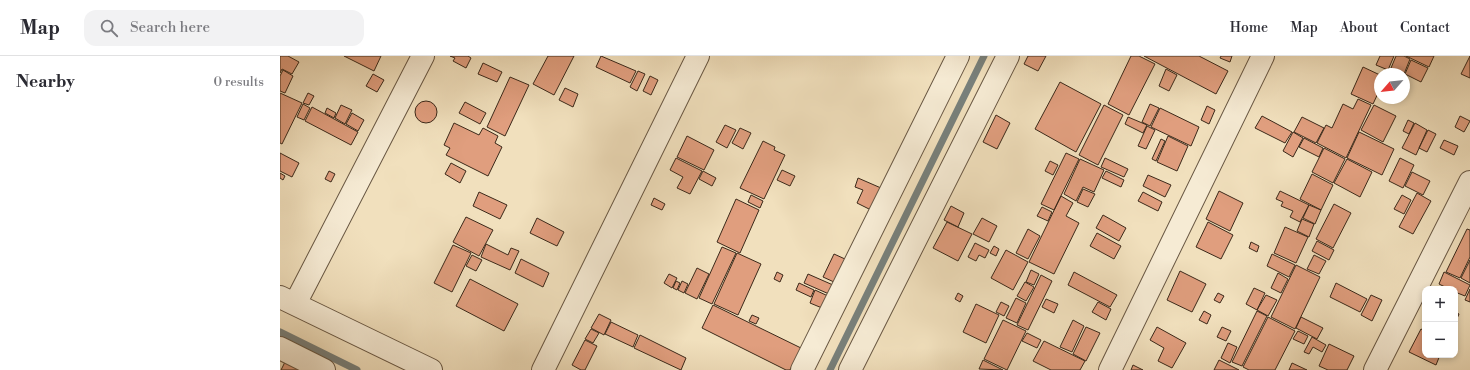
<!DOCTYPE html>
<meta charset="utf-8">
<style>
:root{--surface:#fff;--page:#f2f2f3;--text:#2b2b33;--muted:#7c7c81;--line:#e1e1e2}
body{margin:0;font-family:"Libre Bodoni",serif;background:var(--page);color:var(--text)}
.controls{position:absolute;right:12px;bottom:12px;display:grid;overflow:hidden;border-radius:8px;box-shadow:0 2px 6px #0003}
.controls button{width:36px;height:36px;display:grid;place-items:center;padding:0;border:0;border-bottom:1px solid var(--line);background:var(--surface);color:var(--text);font:20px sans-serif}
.compass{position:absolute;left:1094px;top:12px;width:36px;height:36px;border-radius:50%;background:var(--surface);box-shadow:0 2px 6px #0003;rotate:242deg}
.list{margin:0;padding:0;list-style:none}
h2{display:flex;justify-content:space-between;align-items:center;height:52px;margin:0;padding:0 16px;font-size:17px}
h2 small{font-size:13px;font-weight:400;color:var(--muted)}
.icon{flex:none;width:22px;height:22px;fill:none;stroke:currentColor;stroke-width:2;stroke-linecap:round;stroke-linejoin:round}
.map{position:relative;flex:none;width:1190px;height:314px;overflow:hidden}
header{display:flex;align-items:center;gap:24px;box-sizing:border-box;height:56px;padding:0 20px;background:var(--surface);border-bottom:1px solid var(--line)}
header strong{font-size:19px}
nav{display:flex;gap:22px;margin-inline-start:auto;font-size:14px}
.search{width:280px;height:36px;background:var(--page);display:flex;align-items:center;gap:10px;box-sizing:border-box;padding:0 14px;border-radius:12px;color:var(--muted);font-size:15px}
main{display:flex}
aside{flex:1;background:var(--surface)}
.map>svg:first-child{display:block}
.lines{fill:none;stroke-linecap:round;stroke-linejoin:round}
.stream{stroke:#78807b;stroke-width:7}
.building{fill:#e09e7e;stroke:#3b291a}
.street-casing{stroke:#685743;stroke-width:24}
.street{stroke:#f6ebd4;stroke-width:22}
</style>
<header>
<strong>Map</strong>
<div class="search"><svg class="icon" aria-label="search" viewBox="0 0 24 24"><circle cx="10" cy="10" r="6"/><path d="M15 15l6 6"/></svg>Search here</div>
<nav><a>Home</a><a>Map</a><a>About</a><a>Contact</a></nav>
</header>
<main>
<aside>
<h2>Nearby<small>0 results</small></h2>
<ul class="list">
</ul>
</aside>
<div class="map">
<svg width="1190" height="314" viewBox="0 0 1190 314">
<rect width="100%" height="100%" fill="#f1e0bd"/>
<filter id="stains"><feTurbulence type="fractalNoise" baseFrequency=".005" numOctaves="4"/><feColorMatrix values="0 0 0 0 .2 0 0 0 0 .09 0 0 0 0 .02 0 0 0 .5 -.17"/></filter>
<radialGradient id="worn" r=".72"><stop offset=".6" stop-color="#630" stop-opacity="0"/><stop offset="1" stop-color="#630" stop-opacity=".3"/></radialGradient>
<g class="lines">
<!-- stream -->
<path class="stream" d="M0,276L77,314
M550,314L704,0"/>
</g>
<!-- building -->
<path class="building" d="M0,0H8L19,6L12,18L2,13L0,17Z
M64,0H101L94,15Z
M170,0H188L191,2L186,12L173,5L175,2Z
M268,0H294L274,39L253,28Z
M321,0L356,15L350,27L316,11Z
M748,0H766L758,15L744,8Z
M851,0H859L875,8L849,59L828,48Z
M864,0H919L948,15L936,38Z
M941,0H952L950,6L940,2Z
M1100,0H1114L1108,14L1096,9Z
M1116,0H1124L1130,3L1124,18L1111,12Z
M1126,0H1154L1149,11Z
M1190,0V22L1181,18Z
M1131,4L1148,12L1141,26L1125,18Z
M203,7L222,16L217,26L198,18Z
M1083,11L1100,19V33L1093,48L1071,38Z
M886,13L897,19L889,35L879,30Z
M3,14L13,20L5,37L0,35V20Z
M358,15L365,18L357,35L350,31Z
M93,18L104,24L97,36L86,30Z
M370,20L378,24L371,39L363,35Z
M230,21L249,29L225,80L207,71Z
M780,26L821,48L796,96L755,73Z
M285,32L298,38L293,51L279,44Z
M0,37L22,47L2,88L0,87Z
M28,37L34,40L29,49L23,47Z
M1078,43L1091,49L1066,102L1037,87L1046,69L1052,72L1063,48L1073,53Z
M135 56a11 11 0 1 1 22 0a11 11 0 1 1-22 0Z
M185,46L206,57L200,68L179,57Z
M23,48L30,52L24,64L17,61Z
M870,48L879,52L870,70L862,66Z
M61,49L72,54L65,68L55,62Z
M824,49L843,59L818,109L799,99Z
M1094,49L1116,60L1103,86L1081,74Z
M927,50L935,54L929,68L921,64Z
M32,51L78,76L71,89L25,65Z
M47,52L56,57L54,62L45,57Z
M880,52L919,71L911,90L871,71Z
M72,57L84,64L78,75L66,68Z
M716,59L730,67L717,93L703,86Z
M982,60L1012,76L1005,87L975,72Z
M1180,60L1190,65L1184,76L1175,71Z
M848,61L867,69L863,77L845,68Z
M1022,61L1044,72L1036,87L1014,76Z
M1128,64L1134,67L1129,78L1123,75Z
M174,67L199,79L203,72L218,80L215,87L222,91L208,120L166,99L170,92L164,89Z
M1135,67L1147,74L1136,99L1122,92Z
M445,69L456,74L447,92L436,86Z
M867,70L875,74L866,93L858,90Z
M460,72L471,77L463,93L452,87Z
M1148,74L1156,78L1147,96L1139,92Z
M1013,76L1023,82L1013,101L1003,95Z
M1079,76L1114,93L1102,119L1067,102Z
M407,80L434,94L424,114L397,101Z
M888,80L908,90L897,115L877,106Z
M1024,82L1043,92L1039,101L1019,91Z
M881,83L885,85L876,105L872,103Z
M1164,84L1178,90L1174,99L1160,92Z
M483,85L495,91L494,94L505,99L484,143L460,132Z
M1044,92L1065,103L1053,127L1032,116Z
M0,97L19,107L12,121L0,115Z
M786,97L799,103L774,154L761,148Z
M396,102L422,115L410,138L397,132L403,121L390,114Z
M825,102L848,113L844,121L821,111Z
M1120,102L1134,109L1123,132L1109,125Z
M800,103L824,114L814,136L803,131L796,145L784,138Z
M1067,103L1092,116L1080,141L1054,127Z
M770,105L778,109L773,119L765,115Z
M171,107L186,115L180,127L165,118Z
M502,114L515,120L510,130L497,124Z
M49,115L55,118L51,126L45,123Z
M423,115L436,122L432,130L419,123Z
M826,115L844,124L841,131L822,122Z
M1132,116L1150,125L1143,139L1125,130Z
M0,117L5,120L3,124L0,122Z
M1032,118L1053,129L1041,154L1020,143Z
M868,119L891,129L885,141L863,130Z
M578,122L601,132L591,154L577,147L583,134L575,131Z
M803,133L815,138L808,151L797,146Z
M939,135L963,147L950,175L926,163Z
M1000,135L1029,149L1020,166L1010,161L1013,155L1001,150L1003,146L996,143Z
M199,136L227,149L220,163L193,150Z
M863,136L882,146L878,155L858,145Z
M1137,137L1151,145L1133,178L1119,171Z
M471,139L483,145L480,152L468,146Z
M1122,139L1131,144L1124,158L1114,153Z
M781,140L793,147L786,160L799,167L774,218L749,206Z
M374,142L385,148L382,154L371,149Z
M456,143L479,154L460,197L437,186Z
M1054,148L1071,157L1053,192L1036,183Z
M1029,149L1041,154L1035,168L1023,162Z
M671,150L684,157L678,171L664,164Z
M762,151L772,156L768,165L757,160Z
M823,159L846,172L839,185L816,172Z
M186,161L213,174L199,200L173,186Z
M257,162L284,176L277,190L250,177Z
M702,162L717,170L709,186L693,178Z
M1022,163L1034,168L1029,181L1017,175Z
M667,166L692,178L678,205L653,192Z
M928,166L953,179L941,203L916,191Z
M1005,171L1028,181L1016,207L994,197Z
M748,173L760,180L748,203L736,197Z
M1187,173L1190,174V201L1180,222L1166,216Z
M817,177L841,190L834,203L810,190Z
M1037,185L1054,194L1049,204L1032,195Z
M971,186L979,190L977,196L969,192Z
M695,187L709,194L705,202L699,199L696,205L688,201Z
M206,188L228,199L231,192L239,195L230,214L201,201Z
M173,189L191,197L172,236L154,227Z
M714,190L719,193L716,200L710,197Z
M442,191L456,197L432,248L419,242Z
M726,194L748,206L733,234L711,222Z
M457,197L481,208L458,259L434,248Z
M554,198L565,203L554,226L543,221Z
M992,198L1015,209L1009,221L987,210Z
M192,199L202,204L196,215L186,210Z
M1034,199L1046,205L1039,218L1027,213Z
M241,203L269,217L263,231L235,217Z
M1190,204V227L1181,222Z
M1016,209L1040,221L1015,273L991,261Z
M417,212L429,218L417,243L405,237Z
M751,214L759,218L754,229L746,226Z
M900,215L926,228L912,256L887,244Z
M497,216L503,219L500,226L494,223Z
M794,216L837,239L830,251L788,229Z
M1164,216L1190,229L1185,240L1175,236V233H1169L1159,228Z
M998,217L1008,223L1001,237L991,232Z
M389,218L397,222L392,232L384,227Z
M528,218L553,229L549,238L524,227Z
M761,219L772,225L748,274L737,269Z
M190,223L238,248L224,275L176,250Z
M396,225L400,227L397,234L393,232Z
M402,225L408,228L404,237L398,234Z
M745,226L754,231L746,245L737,240Z
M519,227L534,234L531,241L516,234Z
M1056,227L1087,243L1080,256L1050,241Z
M974,232L985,237L977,254L966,248Z
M1190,233V246L1185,244Z
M535,234L548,240L542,252L530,247Z
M678,237L683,240L680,246L675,243Z
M938,237L944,240L940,247L934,244Z
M986,239L997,244L988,260L977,254Z
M1091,239L1102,244L1092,265L1081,259Z
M736,242L746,247L737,267L726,262Z
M766,243L778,248L774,257L762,251Z
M721,246L729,250L724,260L716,256Z
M818,246L831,253L826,264L812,256Z
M696,248L719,259L706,287L683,276Z
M433,249L521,292L510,314H506L422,272Z
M924,255L931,259L927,268L919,264Z
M977,255L987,260L962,310L952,306Z
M1175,256L1179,258L1175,267Z
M319,258L331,264L324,279L311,272Z
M472,259L479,262L476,268L469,265Z
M988,261L1015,275L995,314H969L963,311Z
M1021,261L1043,272L1037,283L1016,272Z
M723,264L746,275L727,314L704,303Z
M793,264L804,270L792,296L780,291Z
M331,266L358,279L353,291L325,278Z
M806,271L820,277L806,305L793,298Z
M877,271L906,287L892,312L878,305L884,292L870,284Z
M942,271L951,275L946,285L937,281Z
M311,273L319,277L313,287L305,283Z
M1141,273L1145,275V299H1160L1156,309L1129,296Z
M1018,275L1028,280L1024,288L1013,283Z
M747,277L761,284L757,292L742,285Z
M360,279L406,302L401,314L354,292Z
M1032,281L1046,289L1042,296L1033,291L1029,298L1024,296Z
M305,284L317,290L305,314H301L292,309Z
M764,285L805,305L800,314H771L753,305Z
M948,287L957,291L950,307L941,302Z
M1049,288L1074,300L1067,314H1048L1039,310Z
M703,304L723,314L699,313Z
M939,304L959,314H934Z
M5,306L21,314H1Z
M1012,307L1027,314H1009Z
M853,309L863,314H851Z"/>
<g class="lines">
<defs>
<path id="street" d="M0,241L151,314
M15,248L143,0
M0,292L44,314
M263,314L418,0
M522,314L678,0
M570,314L728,0
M830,314L983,0
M1095,314L1190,126"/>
</defs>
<!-- street casing -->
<use href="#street" class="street-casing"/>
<!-- street -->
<use href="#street" class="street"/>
</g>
<rect width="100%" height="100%" filter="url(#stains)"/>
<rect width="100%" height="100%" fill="url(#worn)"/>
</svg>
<div class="controls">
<button>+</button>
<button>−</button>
</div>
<svg class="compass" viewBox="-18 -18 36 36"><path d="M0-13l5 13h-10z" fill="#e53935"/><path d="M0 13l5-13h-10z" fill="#7c7c81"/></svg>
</div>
</main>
